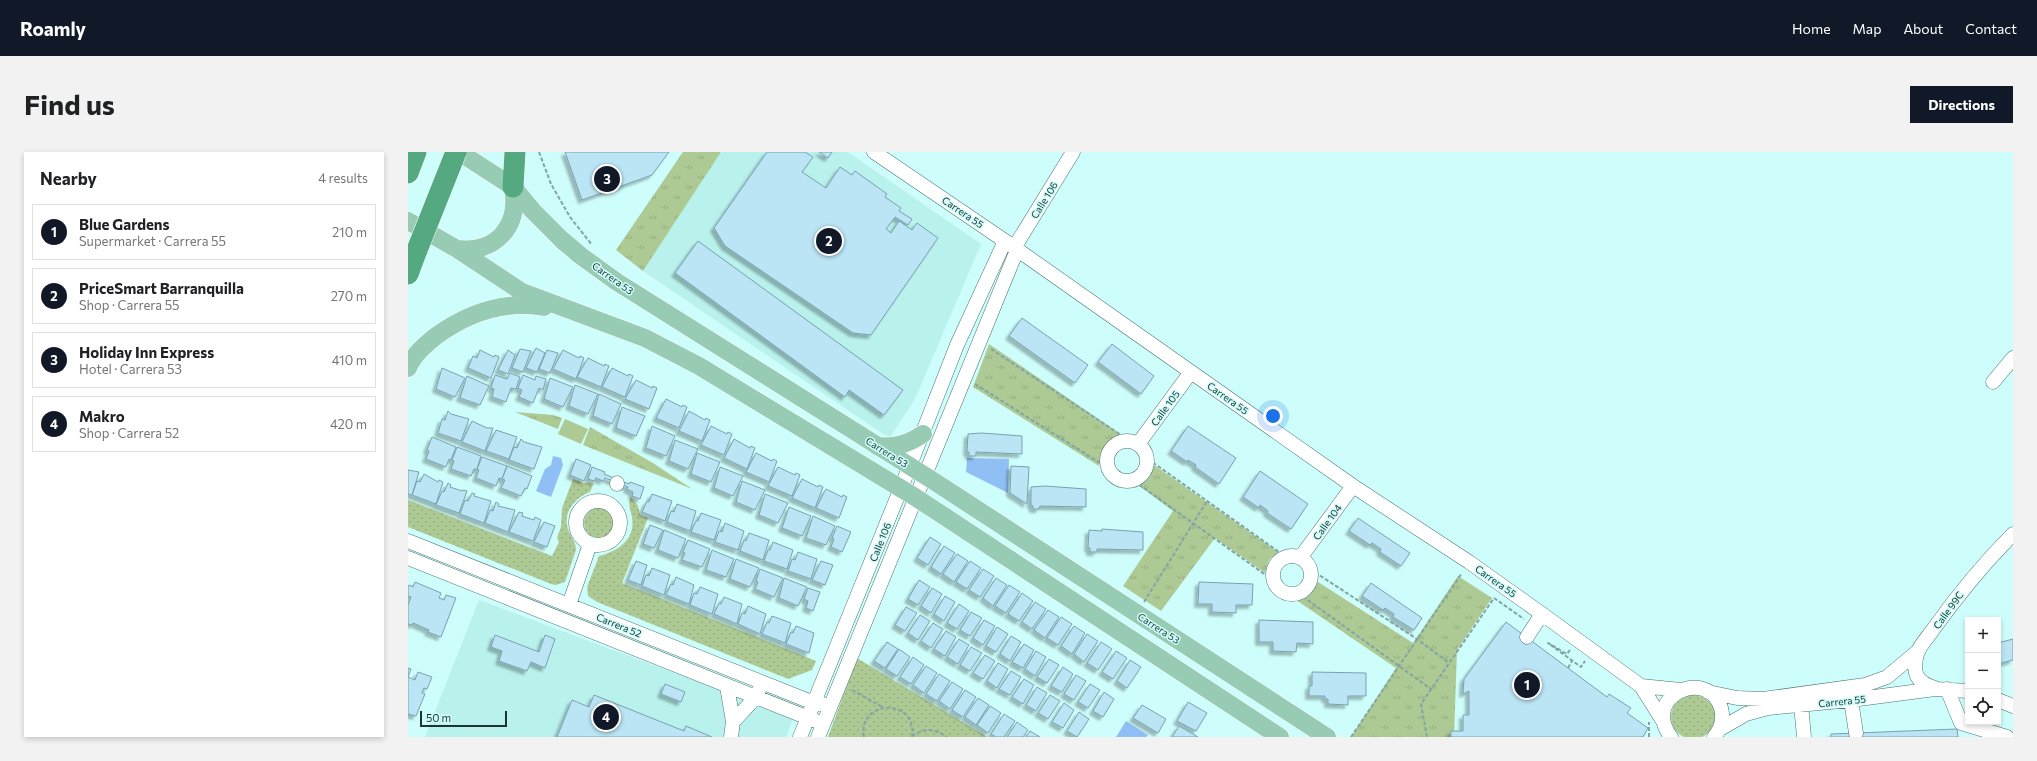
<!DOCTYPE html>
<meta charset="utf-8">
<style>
:root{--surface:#fff;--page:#f2f2f2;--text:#202124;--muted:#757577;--line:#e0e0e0;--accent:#111827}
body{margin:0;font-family:Commissioner,sans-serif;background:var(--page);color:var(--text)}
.controls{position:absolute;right:12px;bottom:12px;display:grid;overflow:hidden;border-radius:0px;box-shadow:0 2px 6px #0003}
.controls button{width:36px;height:36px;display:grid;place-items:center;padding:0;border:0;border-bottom:1px solid var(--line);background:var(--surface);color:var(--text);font:20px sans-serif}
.scale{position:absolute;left:12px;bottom:10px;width:87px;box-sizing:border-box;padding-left:4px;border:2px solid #1f3231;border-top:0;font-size:11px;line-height:14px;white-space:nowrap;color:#1f3231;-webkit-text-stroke:3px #cefefb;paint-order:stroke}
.you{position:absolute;left:865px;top:264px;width:14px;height:14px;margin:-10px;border:3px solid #fff;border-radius:50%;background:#1a73e8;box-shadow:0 0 0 6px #1a73e833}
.badge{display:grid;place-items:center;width:26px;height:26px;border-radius:50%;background:var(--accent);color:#fff;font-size:13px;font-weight:700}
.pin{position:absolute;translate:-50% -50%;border:2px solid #fff;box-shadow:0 1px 4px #0006}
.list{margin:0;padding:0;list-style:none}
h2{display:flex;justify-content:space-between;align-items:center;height:52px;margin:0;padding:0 16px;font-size:17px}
h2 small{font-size:13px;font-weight:400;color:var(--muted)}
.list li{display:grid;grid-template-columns:26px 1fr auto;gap:12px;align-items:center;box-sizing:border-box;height:56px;margin:0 8px 8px;padding:0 8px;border:1px solid var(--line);border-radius:0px}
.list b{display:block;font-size:15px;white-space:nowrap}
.list p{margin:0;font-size:13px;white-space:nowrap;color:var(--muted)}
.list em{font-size:13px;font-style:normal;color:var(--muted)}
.icon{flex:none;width:22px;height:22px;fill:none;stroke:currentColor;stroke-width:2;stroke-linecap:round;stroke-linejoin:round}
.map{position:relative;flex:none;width:1605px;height:585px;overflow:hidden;border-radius:0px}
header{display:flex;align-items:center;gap:24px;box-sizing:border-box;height:56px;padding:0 20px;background:var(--accent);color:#fff}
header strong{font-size:19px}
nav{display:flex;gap:22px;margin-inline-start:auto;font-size:14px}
.intro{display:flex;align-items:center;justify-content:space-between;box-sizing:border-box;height:96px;padding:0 24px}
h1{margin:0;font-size:28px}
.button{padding:10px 18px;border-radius:0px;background:var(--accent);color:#fff;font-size:14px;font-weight:700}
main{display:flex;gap:24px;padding:0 24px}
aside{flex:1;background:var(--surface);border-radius:0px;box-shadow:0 2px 6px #0003}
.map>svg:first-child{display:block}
.built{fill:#b9f1ed}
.grass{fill:url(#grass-dots)}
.park{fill:url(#park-tufts)}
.pitch{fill:#aeca94}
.water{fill:#90bff5}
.building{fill:#bbe5f5;stroke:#78a1af;filter:url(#shadow)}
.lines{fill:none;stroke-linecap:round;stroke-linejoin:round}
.minor-casing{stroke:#477371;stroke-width:15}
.major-casing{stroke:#fff;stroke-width:19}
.highway-casing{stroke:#fff;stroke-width:22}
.path{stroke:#82a5a3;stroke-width:2;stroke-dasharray:4 2;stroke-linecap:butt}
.minor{stroke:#fff;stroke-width:14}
.major{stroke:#98cbb3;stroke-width:18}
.highway{stroke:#54a981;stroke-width:21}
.highway-bridge-casing{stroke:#fff;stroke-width:22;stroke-linecap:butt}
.highway-bridge{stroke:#54a981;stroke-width:21}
.labels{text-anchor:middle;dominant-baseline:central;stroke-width:3;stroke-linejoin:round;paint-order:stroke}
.street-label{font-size:10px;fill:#1f3231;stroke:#cefefb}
</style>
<header>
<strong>Roamly</strong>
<nav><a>Home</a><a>Map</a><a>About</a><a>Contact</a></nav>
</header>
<div class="intro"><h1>Find us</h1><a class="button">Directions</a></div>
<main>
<aside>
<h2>Nearby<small>4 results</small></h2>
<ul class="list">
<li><span class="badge">1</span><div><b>Blue Gardens</b><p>Supermarket · Carrera 55</p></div><em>210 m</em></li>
<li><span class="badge">2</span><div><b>PriceSmart Barranquilla</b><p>Shop · Carrera 55</p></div><em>270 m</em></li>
<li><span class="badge">3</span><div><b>Holiday Inn Express</b><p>Hotel · Carrera 53</p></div><em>410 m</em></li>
<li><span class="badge">4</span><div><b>Makro</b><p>Shop · Carrera 52</p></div><em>420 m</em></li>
</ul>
</aside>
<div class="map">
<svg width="1605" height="585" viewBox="0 0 1605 585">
<defs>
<pattern id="grass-dots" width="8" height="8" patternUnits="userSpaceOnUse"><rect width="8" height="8" fill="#aeca94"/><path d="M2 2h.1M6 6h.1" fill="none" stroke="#95ae80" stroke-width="1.8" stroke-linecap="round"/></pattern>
<pattern id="park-tufts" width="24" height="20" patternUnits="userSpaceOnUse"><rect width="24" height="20" fill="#aeca94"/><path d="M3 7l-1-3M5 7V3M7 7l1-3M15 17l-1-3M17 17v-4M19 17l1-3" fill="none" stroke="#95ae80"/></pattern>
<filter id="shadow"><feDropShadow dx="-3.5" dy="3.5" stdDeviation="1" flood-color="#0004"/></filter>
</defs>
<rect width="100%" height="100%" fill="#cefefb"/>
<!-- built -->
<path class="built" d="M313,0H440L573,92L507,247L482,285L472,280L235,119Z
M71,448L320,541L385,567L378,585H17Z"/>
<!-- grass -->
<path class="grass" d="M165,327L176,331H186L182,340C168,345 154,360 160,377C162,384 168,390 168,398L157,430L148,433L143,432L0,375V348L144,404L151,390L149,386L153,375L154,356Z
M223,345L230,354L232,363L240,366L214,431L408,509L404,518L380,527L189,450L180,444L179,435L191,404C209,400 228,387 224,366C223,357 219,353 223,345Z
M176 371a15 15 0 1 1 30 0a15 15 0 1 1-30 0Z
M449,506L579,585H420Z
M1263 565a22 22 0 1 1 44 0a22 22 0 1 1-44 0Z"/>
<!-- park -->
<path class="park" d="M275,0H313L235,119L208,98Z
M581,192L714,283C697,288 694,298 691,314L565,235Z
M107,260L145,263L154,266L150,277Z
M182,275L245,311L284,337L175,293Z
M746,313L870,400L861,408L857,421L807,386L753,459L715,434L765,359L730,333L740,327Z
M1050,424L1084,446L1049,498L1046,585H943L988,516L888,448L899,441L907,428L1005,491Z"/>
<!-- pitch -->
<path class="pitch" d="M157,267L180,277L173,292L150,282Z"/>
<!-- water -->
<path class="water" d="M145,304L153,306L155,313L143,345L128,339L137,317L143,313Z
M559,306L601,307L600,341L558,320Z
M718,569L740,583L738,585H708Z"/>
<!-- building -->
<path class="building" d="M157,0H261L244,23L174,48Z
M359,0H397L405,5L394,20L418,36L432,15L444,23L447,19L479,42L477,45L493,56L491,59L504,67L500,73L487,65L478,77L483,81L491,69L504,78L509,71L530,86L463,183L445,181L317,94L306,76Z
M411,0H424L420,6Z
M290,89L495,238L476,263L441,238L437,245L267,121Z
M614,166L680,213L667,231L601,184Z
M704,192L746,224L733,242L690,210Z
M128,196L137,201L129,220L118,216Z
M112,197L123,199L115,220L104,216Z
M72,198L86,205L87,203L91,205L83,226L60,216L65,204L69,206Z
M100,198L107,203L100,222L90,218Z
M139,198L150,201L142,221L131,217Z
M155,198L171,206L172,204L176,206L168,227L145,217Z
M180,206L196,214L197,212L201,214L193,235L169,225Z
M34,216L57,226L47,245L28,237Z
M204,216L220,224L221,222L225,224L217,245L194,235Z
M102,221L112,225L108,237L103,236L98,250L84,245L86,237L83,236L87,223L99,227Z
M115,223L127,228L128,224L138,227L135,238L131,236L125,251L111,245L114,238L110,236Z
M59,224L81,234L72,253L52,246Z
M142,226L165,235L155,255L136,247Z
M228,228L244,236L245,234L249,236L241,257L217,247Z
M167,233L190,242L180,262L161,254Z
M191,242L213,252L204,272L185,264Z
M258,247L274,255L275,253L279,255L271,276L248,266Z
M214,255L237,264L228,284L208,276Z
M40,259L43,262L61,267L53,289L30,281L34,267L37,268Z
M281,259L297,268L298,266L302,268L294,289L271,279Z
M64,269L79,276H85L77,299L54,290Z
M244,274L267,284L258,304L238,296Z
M303,274L319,282L320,280L324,282L316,303L293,293Z
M780,274L828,306L811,332L787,315L788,313L780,308L779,310L763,299Z
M88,278L109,285L101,307L78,299Z
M573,281L614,284V302L568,300V304H561V300H559L560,282Z
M24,285L48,295L43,308L41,307L38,315L18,307L21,299L19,298Z
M113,287L116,290L134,295L126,317L101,308L106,295L109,296Z
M326,287L342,296L343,294L347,296L339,317L316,306Z
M267,288L290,297L280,317L261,309Z
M49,295L73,304L69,317H66L63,324L43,317L46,309L44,308Z
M289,301L312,310L303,330L283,322Z
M348,301L364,309L365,307L369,309L361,330L338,320Z
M74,305L99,314L94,327L91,326L88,334L68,326L71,318L69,317Z
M168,307L183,313L176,329L162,323Z
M99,314L124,324L119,337L117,336L113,344L93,336L97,328L94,327Z
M603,314L621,315L619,352L602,341Z
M184,315L197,320L196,322L221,332L222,330L236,335L232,347L224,344L225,340L219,337L220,335L197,326L195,329L188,326L186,329L180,327Z
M312,315L335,324L325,344L306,336Z
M370,315L387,323L388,321L392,323L384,344L360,334Z
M0,318L11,320L4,343L0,342Z
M852,319L900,352L883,377L859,361L860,359L852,353L851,356L835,345Z
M16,322L30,330L31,328L35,330L28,352L4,343L9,329L12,330Z
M394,327L410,335L411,333L415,335L407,356L384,346Z
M334,329L357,338L347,358L328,350Z
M40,331L43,333L42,335L54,339L55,338L59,339L51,361L28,353L34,339L36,340Z
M637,334L678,337V355L632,354L631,357H625V354L623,353V335Z
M418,337L434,345L435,343L439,345L431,366L408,356Z
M64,341L67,342L66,344L83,349L76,371L52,362L57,348L60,349Z
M244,342L264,349L257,369L234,360L239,349L241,350Z
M357,342L380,351L370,371L351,363Z
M88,350L91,352L90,354L107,358L100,380L77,371L82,358L85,359Z
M269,352L288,359L282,379L259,370L263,359L266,360Z
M381,355L403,364L394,384L374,376Z
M111,360L115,361L114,364L126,368L127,365L133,368L125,389L101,380Z
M293,361L313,368L306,388L283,380L288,369H290Z
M405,364L427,374L418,393L398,386Z
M950,366L1002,401L993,414L972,400L973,397L964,391L962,393L941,379Z
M136,370L147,374L139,395L126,390Z
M317,371L336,379L330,398L307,390L311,379L314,380Z
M242,373L255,378L246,396L235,392Z
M429,374L443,380L434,400L423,395L426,387L424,386Z
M694,377L735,380V398L689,397V400H682V396H680L681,378L694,379Z
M256,378L278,387L270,406L250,398Z
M341,381L361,388L355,408L332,399L336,388L338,389Z
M522,385L533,392L520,413L509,406Z
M280,388L302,397L294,415L274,408L277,401L275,400Z
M365,390L385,398L379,417L356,409L360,398H362Z
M536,394L547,401L533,422L523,415Z
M304,398L326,407L318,425L298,418Z
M390,400L409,407L403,427L380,419L384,407L387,408Z
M549,402L560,409L546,430L535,422Z
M328,407L351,416L342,435L322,427Z
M228,409L239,413L233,433L220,428Z
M413,409L425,413L417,433L404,428Z
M562,409L573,416L559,437L548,430Z
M244,416L262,423L256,443L234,434L238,423L241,424Z
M352,417L375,426L366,445L347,437L350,430L348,429Z
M575,417L586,424L572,445L561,438Z
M268,425L286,433L281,452L258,443L263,432L265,433Z
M376,426L399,435L390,454L371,446Z
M588,426L599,433L585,454L575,446Z
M511,428L522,435L510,453L500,447Z
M7,430L33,441L31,446L36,448L38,443L48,446L33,485L20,480L21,478L5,471L4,473L0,472V453L3,445L0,444V435L1,433L5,435Z
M791,430L845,432L844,453H828V461L804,460V452H790Z
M963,431L1014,466L1006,478L985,465L986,462L977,456L975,458L954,444Z
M601,433L612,440L598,461L587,454Z
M292,435L310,442L304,462L282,453L286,441L289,442Z
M400,436L412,440L405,459L398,456L400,449L396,447Z
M524,436L534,442L523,461L513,454Z
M614,441L625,449L611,469L600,462Z
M537,444L547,450L536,469L526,462Z
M316,445L334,452L329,472L306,462L311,451L313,452Z
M627,450L638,457L624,477L614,470Z
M551,452L561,459L549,477L539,471Z
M340,454L358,462L352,482L330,472L334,461L337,462Z
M498,455L509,461L497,479L487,473Z
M640,458L651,465L637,486L626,478Z
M563,460L574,466L562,484L552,478Z
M512,463L522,469L510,488L500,481Z
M364,464L383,471L377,491L354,482L359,470L361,471Z
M653,465L664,472L650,493L639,486Z
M576,468L587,474L575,493L565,486Z
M851,468L905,470V492L889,491L888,500L865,499V490H851Z
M1098,470L1199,545L1201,542L1223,556L1219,561L1240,576L1235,585H1043V579H1055V563H1061V539L1055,542L1056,527Z
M525,471L535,477L523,496L513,489Z
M388,474L406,481L401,501L378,492L383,480L385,481Z
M666,474L677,481L664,502L653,494Z
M589,475L600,482L588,500L578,494Z
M538,479L548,485L537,504L526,497Z
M679,482L690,489L676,510L666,502Z
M87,483L131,500L137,483L147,487L137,516L123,510L119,519L91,509L94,499L83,495Z
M603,484L613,490L602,509L592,502Z
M551,487L561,493L550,512L539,505Z
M1605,487V508L1590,512V491Z
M479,490L490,497L477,516L466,509Z
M693,490L704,497L690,518L679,511Z
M616,492L626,498L615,516L604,510Z
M563,495L574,501L562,519L552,513Z
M491,497L502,505L489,524L478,517Z
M628,499L638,505L627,524L617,517Z
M708,499L719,506L705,527L694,520Z
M577,503L587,509L575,527L565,521Z
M505,505L516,513L503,532L492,525Z
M641,507L651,513L639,531L629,525Z
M722,508L733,515L719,536L709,529Z
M590,511L600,517L589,536L579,529Z
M518,514L529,521L516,541L505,533Z
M655,515L665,522L654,540L643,534Z
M0,516L3,517L0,525L7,528L10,520L24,525L19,537L16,536L14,541L17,542L8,564L0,562Z
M603,519L613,525L602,543L591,537Z
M904,520L958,521V544H940V553L920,552V547H917V544H901V534H904Z
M531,522L542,529L529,549L518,542Z
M668,523L678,529L666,548L656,542Z
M616,527L626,533L615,552L604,545Z
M544,530L555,537L542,557L531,549Z
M257,532L277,540L273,550L253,542Z
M682,532L692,538L680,556L670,550Z
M629,535L639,541L628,559L618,553Z
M557,538L568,545L555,565L544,558Z
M696,540L706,547L695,565L685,559Z
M186,543L276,579L278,574L304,585H149L164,548L181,555Z
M642,543L652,549L640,567L630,561Z
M570,546L581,553L568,573L557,565Z
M780,550L799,561L788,579L769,569Z
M656,551L666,558L655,576L644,570Z
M734,553L758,567L750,581L725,566Z
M582,554L593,561L580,581L569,573Z
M671,560L681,567L669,585L659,579Z
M596,562L607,569L596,585H588L583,582Z
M609,570L620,578L615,585H599Z
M771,574L790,585H764Z
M1549,577L1550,585H1423V582Z
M622,579L632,585H618Z"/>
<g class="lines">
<defs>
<path id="minor" d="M466,0L597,89L945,334L1061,410L1134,462L1233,534L1255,569
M606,96L665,0
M1585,230L1605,206
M699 309a20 20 0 1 1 40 0a20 20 0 1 1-40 0Z
M730,292L783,220
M209,332V331
M168 371a22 22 0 1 1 44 0a22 22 0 1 1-44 0Z
M0,389L406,551L414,552
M865 423a19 19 0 1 1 38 0a19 19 0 1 1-38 0Z
M0,406L408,569
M892,406L945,334
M161,453L182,392
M1119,485L1134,462
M319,534L325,570L323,585
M1233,534L1273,538
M1527,536C1508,531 1504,520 1509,502C1511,494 1520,485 1524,479C1549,444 1575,412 1605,382
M1539,537L1553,571L1599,585
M1300,540L1329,546L1355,547L1457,533L1479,525L1509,500
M1443,548L1448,581
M1590,548L1605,554
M1393,553L1396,585
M325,570L348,545L351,538
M1312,577L1338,562L1360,556L1443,548L1527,537L1560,539
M392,585L493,336L549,193L597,89
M410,585L609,98
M1263,585C1232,544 1300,514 1313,556C1316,567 1313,577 1306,585"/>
<path id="major" d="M51,0L105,35L125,59L154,88L173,104L209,130L524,328L919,585
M0,69L49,97L114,140L237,186L291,214L507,345L872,585
M49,97C89,101 112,74 105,35
M0,216C5,203 17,193 28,184C60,161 96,148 136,155
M469,294C487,296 500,292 515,282"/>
<path id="highway" d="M0,21L8,0
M105,35L107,0
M0,122L9,98"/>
</defs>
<!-- minor casing -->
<use href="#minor" class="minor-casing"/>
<!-- major casing -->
<use href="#major" class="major-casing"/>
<!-- highway casing -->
<use href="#highway" class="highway-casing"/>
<!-- path -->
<path class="path" d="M131,0L143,32L162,65L184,93
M583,197L719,287
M567,232L700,316
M740,307L878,405
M726,329L866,429
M902,417L1009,487L1041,511
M890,441L1023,537
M1086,446L1116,467
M736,450L799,349
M1162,498L1159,502L1140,491L1173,515L1177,509
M1160,516L1164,509
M444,538L476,556
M504,584C517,575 527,577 539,585
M456,585C449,547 510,545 504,585
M943,585L1054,421
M1019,585L1013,552L1086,446
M1241,585V570"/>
<!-- minor -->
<use href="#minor" class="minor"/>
<!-- major -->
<use href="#major" class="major"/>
<!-- highway -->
<use href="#highway" class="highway"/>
<defs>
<path id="highway-bridge" d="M9,98L48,0"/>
</defs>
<!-- highway-bridge casing -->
<use href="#highway-bridge" class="highway-bridge-casing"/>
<!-- highway-bridge -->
<use href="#highway-bridge" class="highway-bridge"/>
</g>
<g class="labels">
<!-- street labels -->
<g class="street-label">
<text transform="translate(636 48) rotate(-58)">Calle 106</text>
<text transform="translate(555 60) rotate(34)">Carrera 55</text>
<text transform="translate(205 126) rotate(35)">Carrera 53</text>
<text transform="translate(820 246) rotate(35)">Carrera 55</text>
<text transform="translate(757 256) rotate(-54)">Calle 105</text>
<text transform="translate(479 300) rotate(32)">Carrera 53</text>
<text transform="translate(919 370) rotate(-54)">Calle 104</text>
<text transform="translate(472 390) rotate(-68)">Calle 106</text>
<text transform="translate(1088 429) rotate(35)">Carrera 55</text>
<text transform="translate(1540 458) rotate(-54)">Calle 99C</text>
<text transform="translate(211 473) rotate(22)">Carrera 52</text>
<text transform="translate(751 476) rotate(33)">Carrera 53</text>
<text transform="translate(1434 549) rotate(-6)">Carrera 55</text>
</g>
</g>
</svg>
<div class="controls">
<button>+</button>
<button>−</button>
<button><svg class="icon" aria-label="locate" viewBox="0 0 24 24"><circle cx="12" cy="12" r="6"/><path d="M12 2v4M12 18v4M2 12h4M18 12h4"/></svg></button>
</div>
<div class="scale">50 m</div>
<div class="you"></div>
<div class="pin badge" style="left:1119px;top:533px">1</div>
<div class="pin badge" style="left:421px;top:89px">2</div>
<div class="pin badge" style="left:199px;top:27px">3</div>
<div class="pin badge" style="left:198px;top:565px">4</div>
</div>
</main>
